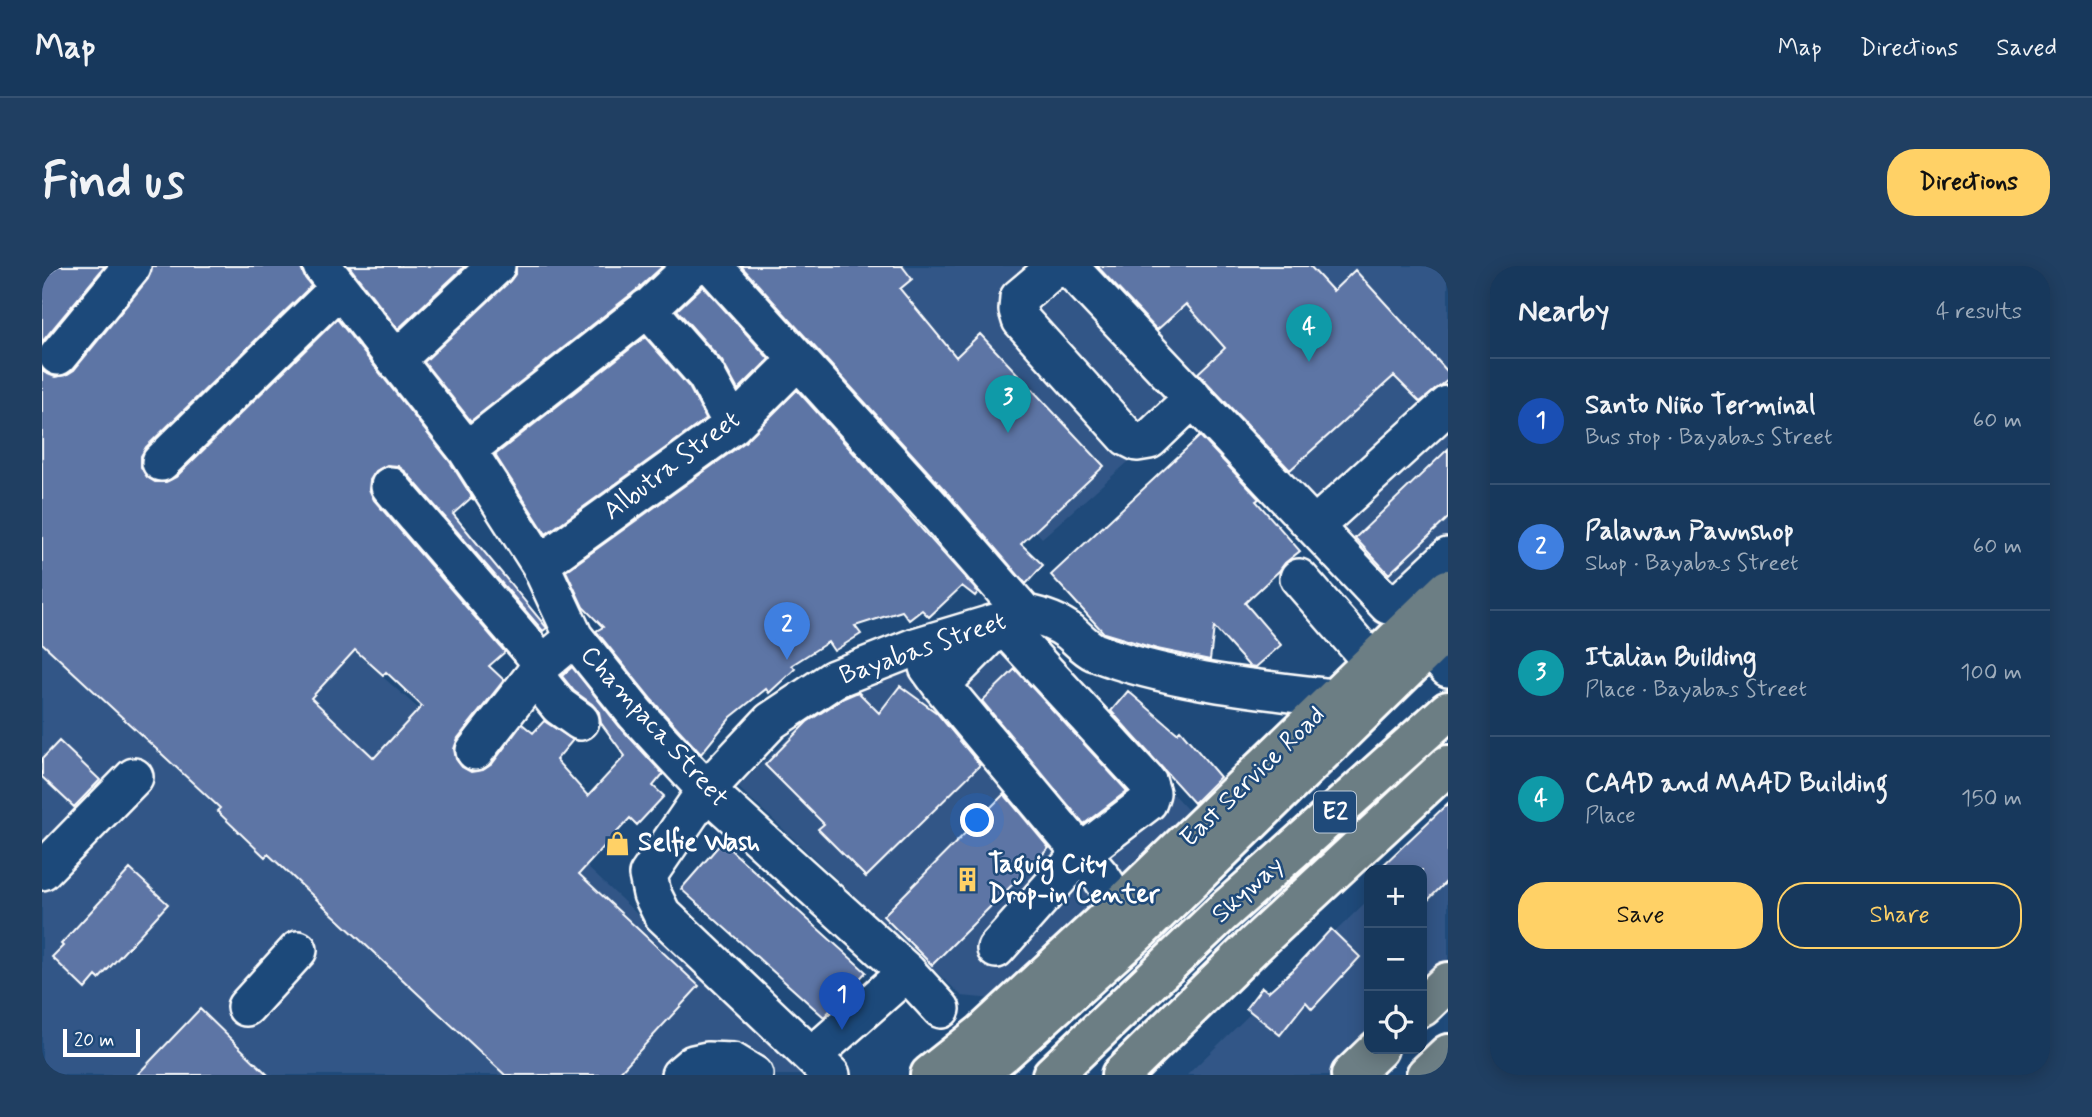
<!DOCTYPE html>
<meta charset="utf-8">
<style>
:root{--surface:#17385c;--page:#203f62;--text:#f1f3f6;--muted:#9eacbb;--line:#365272;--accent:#ffd166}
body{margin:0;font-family:Mynerve,sans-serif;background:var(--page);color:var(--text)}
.controls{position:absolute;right:21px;bottom:21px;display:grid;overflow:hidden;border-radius:14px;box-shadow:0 4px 18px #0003}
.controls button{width:63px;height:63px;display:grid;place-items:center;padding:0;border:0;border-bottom:2px solid var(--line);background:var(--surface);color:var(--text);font:35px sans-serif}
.scale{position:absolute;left:21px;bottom:18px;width:77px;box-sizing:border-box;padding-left:7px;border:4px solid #fff;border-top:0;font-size:19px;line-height:24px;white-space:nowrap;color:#fff;-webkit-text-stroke:5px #1f4a7a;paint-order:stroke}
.you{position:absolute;left:936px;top:555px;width:24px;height:24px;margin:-18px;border:5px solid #fff;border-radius:50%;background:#1a73e8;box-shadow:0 0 0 10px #1a73e833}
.badge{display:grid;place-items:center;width:46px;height:46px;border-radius:50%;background:var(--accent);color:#fff;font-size:23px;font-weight:700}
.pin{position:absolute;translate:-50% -58px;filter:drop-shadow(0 2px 4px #0008)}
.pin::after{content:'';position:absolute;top:37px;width:24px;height:21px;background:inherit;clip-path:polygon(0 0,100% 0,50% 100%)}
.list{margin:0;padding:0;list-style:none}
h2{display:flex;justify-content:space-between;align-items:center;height:91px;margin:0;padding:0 28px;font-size:30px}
h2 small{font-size:23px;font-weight:400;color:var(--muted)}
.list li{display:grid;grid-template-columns:46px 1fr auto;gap:21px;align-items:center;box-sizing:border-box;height:126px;padding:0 28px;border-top:2px solid var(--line)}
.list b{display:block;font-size:26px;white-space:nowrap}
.list p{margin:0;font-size:23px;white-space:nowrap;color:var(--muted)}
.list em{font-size:23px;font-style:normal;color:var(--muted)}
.actions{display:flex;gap:14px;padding:21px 28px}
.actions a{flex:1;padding:16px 0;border:2px solid var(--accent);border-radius:28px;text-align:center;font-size:24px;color:var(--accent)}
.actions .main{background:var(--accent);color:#111}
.icon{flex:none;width:38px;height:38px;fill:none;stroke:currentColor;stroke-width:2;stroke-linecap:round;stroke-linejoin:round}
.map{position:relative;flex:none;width:1406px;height:809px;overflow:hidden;border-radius:28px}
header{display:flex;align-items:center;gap:42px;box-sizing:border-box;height:98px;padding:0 35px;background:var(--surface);border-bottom:2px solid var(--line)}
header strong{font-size:33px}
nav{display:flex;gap:38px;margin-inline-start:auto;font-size:24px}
.intro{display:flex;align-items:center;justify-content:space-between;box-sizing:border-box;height:168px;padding:0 42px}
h1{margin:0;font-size:49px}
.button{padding:18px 32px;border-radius:28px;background:var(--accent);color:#111;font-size:24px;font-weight:700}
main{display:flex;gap:42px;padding:0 42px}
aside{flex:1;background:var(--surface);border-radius:28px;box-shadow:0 4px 18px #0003}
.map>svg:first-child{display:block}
.built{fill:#325787}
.building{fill:#5d74a5;stroke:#fff;stroke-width:2;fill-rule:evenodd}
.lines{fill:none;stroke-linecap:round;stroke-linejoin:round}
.minor-casing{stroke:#fff;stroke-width:42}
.major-casing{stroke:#fff;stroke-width:44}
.highway-casing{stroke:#fff;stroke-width:44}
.minor{stroke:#1f4a7a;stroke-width:37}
.major{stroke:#6c7e84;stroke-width:38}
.highway{stroke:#6c7e84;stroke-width:38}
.labels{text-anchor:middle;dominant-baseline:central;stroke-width:5;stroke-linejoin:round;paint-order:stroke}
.shield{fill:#1f4a7a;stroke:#bcc9d7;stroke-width:2}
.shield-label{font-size:24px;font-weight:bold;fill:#fff}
.street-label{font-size:26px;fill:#fff;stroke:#1f4a7a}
.poi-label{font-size:26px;font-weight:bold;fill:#fff;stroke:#1f4a7a;text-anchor:start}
</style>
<header>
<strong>Map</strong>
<nav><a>Map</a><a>Directions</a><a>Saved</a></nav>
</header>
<div class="intro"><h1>Find us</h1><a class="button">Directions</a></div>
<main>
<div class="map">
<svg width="1406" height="809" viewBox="0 0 1406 809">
<rect width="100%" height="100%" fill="#1f4a7a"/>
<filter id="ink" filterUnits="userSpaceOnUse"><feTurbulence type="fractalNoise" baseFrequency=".0143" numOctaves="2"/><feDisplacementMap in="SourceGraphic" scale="14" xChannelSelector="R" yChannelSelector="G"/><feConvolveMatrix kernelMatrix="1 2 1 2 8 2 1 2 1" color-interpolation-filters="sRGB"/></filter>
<g filter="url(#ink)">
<!-- built -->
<path class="built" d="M758,0H1406V303L1339,364L1146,143L1000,272Z
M0,108L387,452L766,809H0Z
M972,356L1154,553L961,734L920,730L696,521L806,412Z
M1406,557V704L1380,729V604H1357Z
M1327,633V779L1296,809H1145Z"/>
<!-- building -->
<path class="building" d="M15,0H63L0,76V15Z
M110,0H258L263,12L269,20L104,181L99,190V201L105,211L113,216H124L134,211L295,53L408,196L432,234L429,232L411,248L505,362L501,365L364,206L356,200L345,199L334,205L328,214L327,223L332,234L463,386L447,400L462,414L416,472L412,483L414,493L420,501L429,506L441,504L450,498L480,458L491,467L502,455L531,474L514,494L546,530L583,490L559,457L557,446L550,438L532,425L520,410L530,401L577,460L621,508L611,520L622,530L595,559L588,552L537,608L657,720L575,809H463L226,588L223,591L175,545L178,542L0,377V103L3,107L13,111L24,109L32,104L106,13ZM313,384L341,409L344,406L380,440L332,492L269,432Z
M307,0H423L356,63Z
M474,0H621L597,22L429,155L382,96L468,15L474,7Z
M699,0H860L870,13L858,23L914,91L938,68L1062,200L979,278L1001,299L984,318L910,232Z
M1055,0H1268L1291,25L1313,4L1406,106V114L1378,136L1352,110L1248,204L1156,107L1183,82L1144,38L1115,64Z
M661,20L727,93L696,124L680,95L635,44Z
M603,71L647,121L664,153L504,268L453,189Z
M755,124L936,326L933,330L920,320L887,351L880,344L867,354L860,345L813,360L819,368L792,385L786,376L750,399L753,403L727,427L724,423L689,451L659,488L609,433L554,365L561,361L541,341L524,305L703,176Z
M1158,170L1217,233L1214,235L1258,285L1243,297L1237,305L1203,337L1239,379L1214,401L1207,400L1172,361L1168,394L1115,383L1062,367L1009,309Z
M1406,183V252L1347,308L1313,272Z
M973,403L1085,525L1042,558L940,435Z
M858,420L895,447L938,499L824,611L776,563L782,558L723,499L765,456L802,432L816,426L837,447Z
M1086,425L1135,467L1138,464L1178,511L1152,537L1069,445Z
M17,475L58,514L32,541L0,511V493Z
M962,528L1007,582L890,699L841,650Z
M1406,537V614L1380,640V604H1336Z
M680,576L824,706L782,751L639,623Z
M88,603L126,638L57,713L54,710L43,723L10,691L21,680L19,678Z
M1289,663L1318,691L1270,743L1264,736L1238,769L1204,742L1220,721L1226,726L1253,702Z
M158,743L226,809H95Z"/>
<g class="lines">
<defs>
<path id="minor" d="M280,0L425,184L498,298L532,371L593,447L664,524L865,706L899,743
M671,0L894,246L983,348
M1015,0L977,32L976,44L979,54L1085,171L1095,176L1107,174L1151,132
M1026,0L1346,339H1355L1406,291
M605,42L664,109L691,159
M16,90L90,0
M354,94L454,0
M425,184L611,38L651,0
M119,196L296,23
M348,220L501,398
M1273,260L1406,139
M498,298L691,159L755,95
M1257,312L1330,396
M1387,381L1406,402
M886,401L899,419L1060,612L1078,640L1098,663
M492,409L517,440L538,455
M899,419L948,369L958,366H967L1106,517L1109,527L1106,536L1039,587L954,683
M433,485L501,398L520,382
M0,605L92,511
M204,741L256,684
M770,790L865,706
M638,809L651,798L665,795L691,796L712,809
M789,809L620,648L610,628L606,609L664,524L729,455L792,413L873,381L983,348C1000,351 1015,356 1028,366C1036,373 1044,382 1053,386C1125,414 1215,423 1291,432"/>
<path id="major" d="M888,809L941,767L1078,640L1406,323
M933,809L961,787L1099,663L1406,363"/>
<path id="highway" d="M1380,741L1406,716
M1010,809L1180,647L1406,445
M1079,809L1210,681L1406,499
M1309,809L1336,783
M1384,809L1406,788"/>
</defs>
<!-- minor casing -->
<use href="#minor" class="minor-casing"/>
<!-- major casing -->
<use href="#major" class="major-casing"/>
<!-- highway casing -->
<use href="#highway" class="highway-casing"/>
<!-- minor -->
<use href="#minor" class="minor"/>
<!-- major -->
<use href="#major" class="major"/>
<!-- highway -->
<use href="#highway" class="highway"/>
</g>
</g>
<!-- icons -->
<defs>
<symbol id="shop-bare" viewBox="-9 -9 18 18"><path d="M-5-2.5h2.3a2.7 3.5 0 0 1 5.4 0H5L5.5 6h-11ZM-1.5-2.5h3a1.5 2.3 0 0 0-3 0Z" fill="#ffd166" stroke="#1f4a7a" stroke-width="2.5" paint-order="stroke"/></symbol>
<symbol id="building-bare" viewBox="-9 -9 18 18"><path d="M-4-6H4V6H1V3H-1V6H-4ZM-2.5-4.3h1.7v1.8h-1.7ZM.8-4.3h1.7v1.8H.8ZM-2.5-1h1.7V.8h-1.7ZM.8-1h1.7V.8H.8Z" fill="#ffd166" stroke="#1f4a7a" stroke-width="2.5" paint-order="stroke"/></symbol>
</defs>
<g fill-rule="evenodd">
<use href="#shop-bare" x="558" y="560" width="35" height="35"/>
<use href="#building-bare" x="908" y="596" width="35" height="35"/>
</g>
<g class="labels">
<!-- shield labels -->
<rect class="shield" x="1272" y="525.5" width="42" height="41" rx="5"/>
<g class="shield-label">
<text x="1293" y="546">E2</text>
</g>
<!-- street labels -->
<g class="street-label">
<text transform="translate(630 200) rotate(-37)">Albutra Street</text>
<text transform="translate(881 383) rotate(-19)">Bayabas Street</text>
<text transform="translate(612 461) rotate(48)">Champaca Street</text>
<text transform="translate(1211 511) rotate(-44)">East Service Road</text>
<text transform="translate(1206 624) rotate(-42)">Skyway</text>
</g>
<!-- poi labels -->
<g class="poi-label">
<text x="596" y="577">Selfie Wash</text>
<text x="946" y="599">Taguig City<tspan x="946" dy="30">Drop-in Center</tspan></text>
</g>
</g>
</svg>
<div class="controls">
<button>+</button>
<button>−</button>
<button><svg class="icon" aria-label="locate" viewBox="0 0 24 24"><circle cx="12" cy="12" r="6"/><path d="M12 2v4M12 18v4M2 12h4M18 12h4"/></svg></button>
</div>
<div class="scale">20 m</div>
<div class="you"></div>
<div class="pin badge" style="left:800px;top:764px;background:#1a4fb4">1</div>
<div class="pin badge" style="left:745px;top:394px;background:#3f7fe0">2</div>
<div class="pin badge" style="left:966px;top:167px;background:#0f9aa8">3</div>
<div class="pin badge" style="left:1267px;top:96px;background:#0f9aa8">4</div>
</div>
<aside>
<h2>Nearby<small>4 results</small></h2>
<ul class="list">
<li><span class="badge" style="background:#1a4fb4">1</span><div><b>Santo Niño Terminal</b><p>Bus stop · Bayabas Street</p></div><em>60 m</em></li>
<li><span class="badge" style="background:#3f7fe0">2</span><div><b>Palawan Pawnshop</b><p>Shop · Bayabas Street</p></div><em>60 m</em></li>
<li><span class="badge" style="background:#0f9aa8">3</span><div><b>Italian Building</b><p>Place · Bayabas Street</p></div><em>100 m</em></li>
<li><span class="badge" style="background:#0f9aa8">4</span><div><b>CAAD and MAAD Building</b><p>Place</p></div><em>150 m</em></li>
</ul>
<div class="actions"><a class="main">Save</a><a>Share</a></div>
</aside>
</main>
